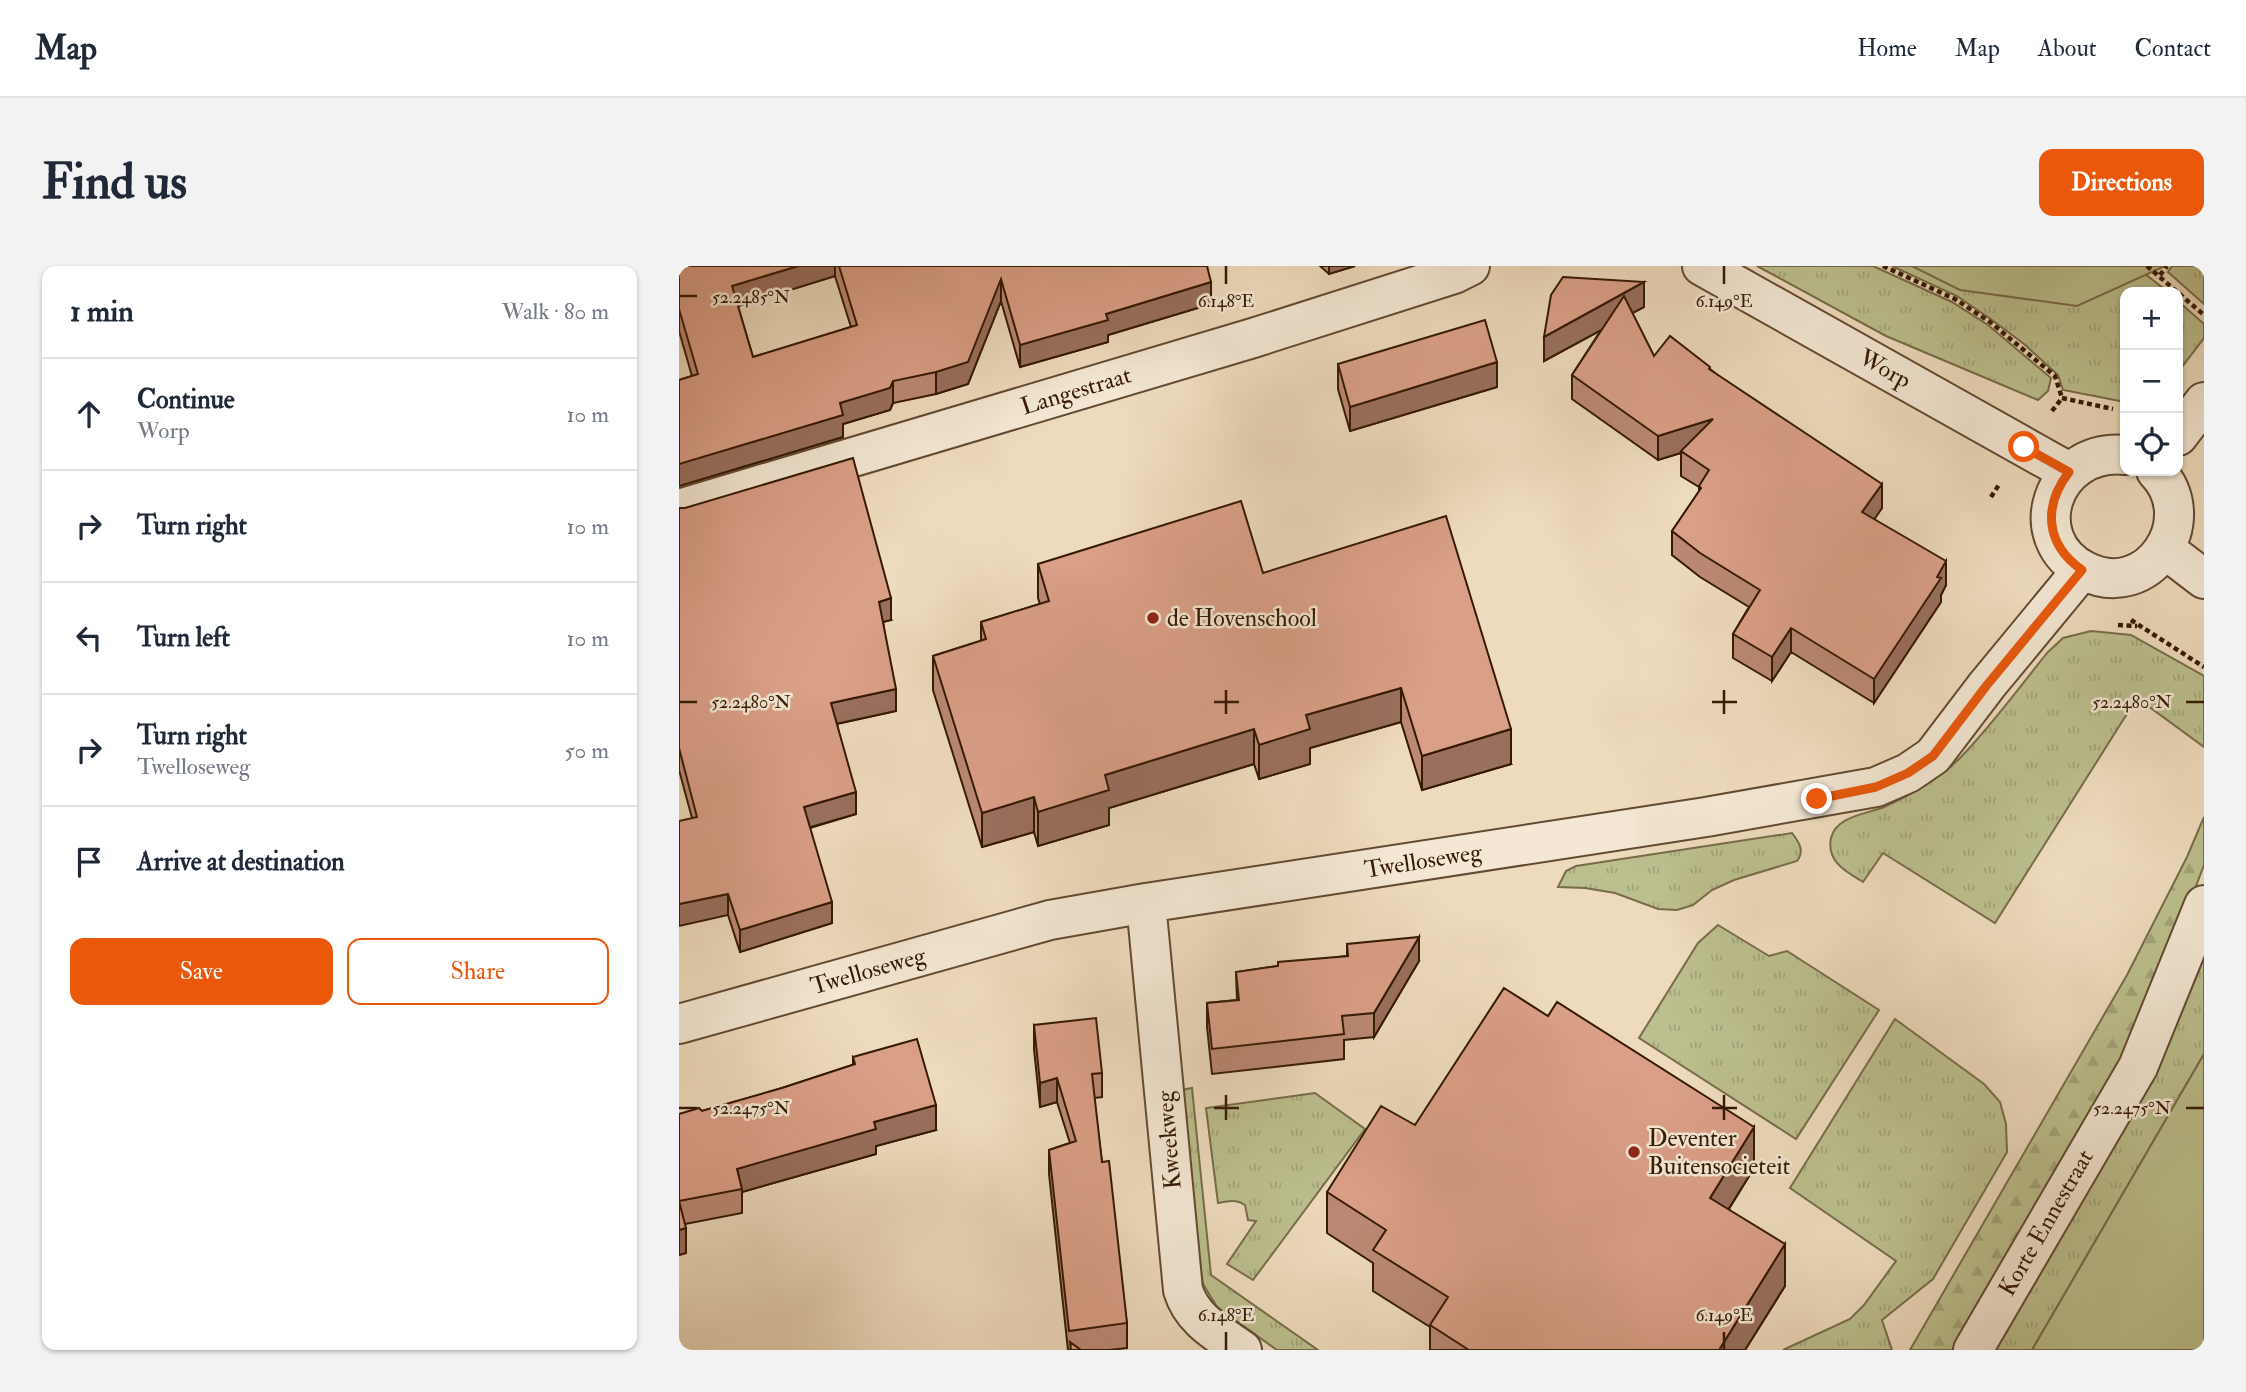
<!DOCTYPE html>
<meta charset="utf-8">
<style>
:root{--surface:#fff;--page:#f2f2f3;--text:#1f2937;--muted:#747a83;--line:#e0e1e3;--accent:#ea580c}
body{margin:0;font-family:"IM FELL Double Pica",serif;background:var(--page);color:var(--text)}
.controls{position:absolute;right:21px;top:21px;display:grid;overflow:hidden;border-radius:14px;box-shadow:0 2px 5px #0004}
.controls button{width:63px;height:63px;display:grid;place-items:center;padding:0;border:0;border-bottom:2px solid var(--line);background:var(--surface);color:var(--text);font:35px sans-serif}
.stop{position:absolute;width:21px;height:21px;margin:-16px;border:5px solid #ea580c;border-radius:50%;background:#fff}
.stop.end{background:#ea580c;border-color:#fff;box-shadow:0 2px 7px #0008}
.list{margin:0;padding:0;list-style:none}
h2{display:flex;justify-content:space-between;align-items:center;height:91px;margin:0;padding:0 28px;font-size:30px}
h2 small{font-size:23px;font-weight:400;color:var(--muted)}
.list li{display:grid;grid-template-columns:46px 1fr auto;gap:21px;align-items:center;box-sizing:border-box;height:112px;padding:0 28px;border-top:2px solid var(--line)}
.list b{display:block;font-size:26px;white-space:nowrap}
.list p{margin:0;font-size:23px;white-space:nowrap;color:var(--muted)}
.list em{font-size:23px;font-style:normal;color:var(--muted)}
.actions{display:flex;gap:14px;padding:21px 28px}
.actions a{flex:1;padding:16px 0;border:2px solid var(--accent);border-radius:14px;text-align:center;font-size:24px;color:var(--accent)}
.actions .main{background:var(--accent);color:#fff}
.icon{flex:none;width:38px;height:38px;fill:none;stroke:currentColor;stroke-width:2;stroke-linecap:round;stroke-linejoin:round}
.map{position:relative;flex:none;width:1525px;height:1084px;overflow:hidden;border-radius:14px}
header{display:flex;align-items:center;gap:42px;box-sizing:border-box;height:98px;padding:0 35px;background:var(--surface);border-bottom:2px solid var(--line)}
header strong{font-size:33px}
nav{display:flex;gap:38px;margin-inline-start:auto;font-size:24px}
.intro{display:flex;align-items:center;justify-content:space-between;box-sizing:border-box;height:168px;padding:0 42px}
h1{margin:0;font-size:49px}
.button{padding:18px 32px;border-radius:14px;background:var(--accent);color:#fff;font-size:24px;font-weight:700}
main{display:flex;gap:42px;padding:0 42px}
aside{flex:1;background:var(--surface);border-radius:14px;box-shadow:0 2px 5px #0004}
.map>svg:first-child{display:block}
.grass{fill:url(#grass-tufts);stroke:#786c49;stroke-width:2}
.forest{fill:url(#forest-firs);stroke:#786c49;stroke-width:2}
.green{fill:#bcbf8e;stroke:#786c49;stroke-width:2}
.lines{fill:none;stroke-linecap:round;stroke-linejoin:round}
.minor-casing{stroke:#634a32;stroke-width:42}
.path{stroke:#351904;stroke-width:4.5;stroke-dasharray:5 3.5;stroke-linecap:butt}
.minor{stroke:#f4e8d4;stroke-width:38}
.wall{fill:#bb8974;stroke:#351904;stroke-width:2;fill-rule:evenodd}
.shaded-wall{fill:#996f5e;stroke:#351904;stroke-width:2}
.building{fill:#da9f87;stroke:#351904;stroke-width:2}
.route{stroke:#ea580c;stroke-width:9}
.ticks{fill:none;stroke:#351904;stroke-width:2.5}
.poi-dot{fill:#8f2418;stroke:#f4e8d4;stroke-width:2.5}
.labels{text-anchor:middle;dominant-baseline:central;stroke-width:5;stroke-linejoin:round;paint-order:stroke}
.street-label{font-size:24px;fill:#351904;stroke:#f4e8d4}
.poi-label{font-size:24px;fill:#351904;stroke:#f4e8d4;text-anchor:start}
.ticks-label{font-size:18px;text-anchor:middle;fill:#351904;stroke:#f4e8d4;stroke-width:5;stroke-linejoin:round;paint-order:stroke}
</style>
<header>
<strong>Map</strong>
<nav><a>Home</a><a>Map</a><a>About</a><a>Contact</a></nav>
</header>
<div class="intro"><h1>Find us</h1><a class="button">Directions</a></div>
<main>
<aside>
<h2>1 min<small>Walk · 80 m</small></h2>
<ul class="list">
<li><svg class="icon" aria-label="ahead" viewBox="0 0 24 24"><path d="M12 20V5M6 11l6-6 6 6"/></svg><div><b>Continue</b><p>Worp</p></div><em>10 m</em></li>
<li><svg class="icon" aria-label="right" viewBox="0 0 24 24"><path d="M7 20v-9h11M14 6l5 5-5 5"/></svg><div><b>Turn right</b></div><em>10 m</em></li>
<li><svg class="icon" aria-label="left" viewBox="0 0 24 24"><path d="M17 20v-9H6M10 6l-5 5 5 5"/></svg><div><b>Turn left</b></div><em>10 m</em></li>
<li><svg class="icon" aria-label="right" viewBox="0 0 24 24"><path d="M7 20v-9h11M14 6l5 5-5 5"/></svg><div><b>Turn right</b><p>Twelloseweg</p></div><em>50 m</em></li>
<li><svg class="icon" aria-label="arrive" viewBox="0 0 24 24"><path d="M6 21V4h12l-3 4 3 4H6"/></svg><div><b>Arrive at destination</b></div></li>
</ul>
<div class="actions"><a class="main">Save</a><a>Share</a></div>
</aside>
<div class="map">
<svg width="1525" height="1084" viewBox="0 0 1525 1084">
<defs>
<pattern id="grass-tufts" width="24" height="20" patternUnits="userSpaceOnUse" patternTransform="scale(1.75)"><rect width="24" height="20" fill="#bcbf8e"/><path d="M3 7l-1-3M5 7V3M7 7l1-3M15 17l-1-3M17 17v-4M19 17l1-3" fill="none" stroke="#a2a479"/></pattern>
<pattern id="forest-firs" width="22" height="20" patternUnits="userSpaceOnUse" patternTransform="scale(1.75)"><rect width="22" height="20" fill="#bcbf8e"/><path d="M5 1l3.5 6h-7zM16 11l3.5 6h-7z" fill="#a2a479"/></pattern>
</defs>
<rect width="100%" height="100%" fill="#eedbbd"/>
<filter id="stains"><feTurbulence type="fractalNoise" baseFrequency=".00286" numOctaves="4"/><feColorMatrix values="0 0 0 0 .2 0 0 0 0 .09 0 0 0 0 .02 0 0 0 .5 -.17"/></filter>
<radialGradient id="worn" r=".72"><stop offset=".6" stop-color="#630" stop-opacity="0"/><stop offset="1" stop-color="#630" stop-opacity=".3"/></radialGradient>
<!-- grass -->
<path class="grass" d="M1078,0H1194L1273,36L1309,59L1372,112L1369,125L1359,134L1207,70Z
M1213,0H1456L1489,26H1446V136L1384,124L1379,109L1345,78L1313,54L1278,30Z
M1493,0H1525V38L1489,6Z
M1499,35L1525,58V72L1499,106Z
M1412,365L1452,369L1525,410V481L1458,432L1316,657L1204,587L1184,616C1168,606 1147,596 1152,572C1157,550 1188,548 1205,541C1232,529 1261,512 1282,491C1313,459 1340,422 1368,387L1384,372Z
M1113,567C1120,576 1126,585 1118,595L1055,614L1033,624L1014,639L998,644L979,643L936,627L906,622L879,621L887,605L897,600Z
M1039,659L1090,690L1108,685L1200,744L1117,873L960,772L1019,677Z
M1525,674V788L1353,1084H1315Z
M1216,753L1305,818L1321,836L1327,858L1328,886L1254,1013L1203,1054L1213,1084H1104L1171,1053L1185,1039L1217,995L1111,922Z
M513,822L532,1009L639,1084H598L538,1041L524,1018L522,1006L502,824Z
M636,827L686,863L574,1014L548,998L577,955L569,954L566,939C557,933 549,935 539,937L527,842Z"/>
<!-- forest -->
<path class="forest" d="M1525,551V599L1465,756L1280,1084H1231L1448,709L1508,591Z"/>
<!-- green -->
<path class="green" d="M1233,0H1486L1398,40L1281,24Z
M1525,788V1084H1353Z"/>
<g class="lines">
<defs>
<path id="minor" d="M1023,0L1390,206
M1499,170L1525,136
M1446,189C1373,182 1343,273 1406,305C1469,337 1525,254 1477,205
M0,243L574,72L775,8L791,0
M1487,284L1525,313
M467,637L504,1024C513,1054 539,1067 563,1084
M0,758L371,654L467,637L1027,551L1197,521L1229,507L1254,490L1308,419L1403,304
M1294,1084L1459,801L1525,639"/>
</defs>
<!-- minor casing -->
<use href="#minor" class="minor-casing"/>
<!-- path -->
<path class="path" d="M1204,0L1276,33L1311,56L1376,110L1383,132
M1468,0L1525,49
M1481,9L1488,0
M1383,132L1434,143
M1373,145L1383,132
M1312,231L1321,217
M1452,354L1525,401
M1439,359L1458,360"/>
<!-- minor -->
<use href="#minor" class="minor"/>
</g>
<!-- wall -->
<path class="wall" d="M0,0H528L532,38L429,69V76L341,101L322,35L289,118L257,128L214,137L211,144L164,158V171L0,220V114L13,110L0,65ZM156,10L172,61L74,91L59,40Z
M641,0H676L650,8Z
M965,41L953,47L975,90L1031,103L1203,242L1195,253L1267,319L1262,329V336L1195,437L1112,386L1093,415L1054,392V368L1070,341L1021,311L993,289V265L1020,226V221L1002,210V187L979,194L893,133V109L922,64L865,95V71Z
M659,98L818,121L671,165L659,123Z
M0,242L212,354L204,356L217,445L158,458L177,548L131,562L153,657L61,686L49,649L13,552L0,504Z
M359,298L584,307L832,498L743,524L722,456L631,482V498L580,513L575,498L430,542V559L359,580L355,566L303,581L254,424V390L302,375V356L361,338L359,332Z
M668,678L740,695L695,771L665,774V793L533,808L528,761V737L558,734L557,706L668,690Z
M355,759L423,807V831L415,832L423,896L448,1057V1082L430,1084H389L370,908V884L391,877L378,836L361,841L355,783Z
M174,791L257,864L197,880V888L63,926V947L6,958L7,987L0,989V848L23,845L103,822L174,799Z
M736,859L1075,902L1050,943L1106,1020L1066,1084H751V1061L694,1025V997L648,967V926Z"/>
<!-- shaded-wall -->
<path class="shaded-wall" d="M119,0H156V10L53,42V20Z
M650,0H676L650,8Z
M322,13V35L289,118L257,128V106Z
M532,16V38L429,69V76L341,101V79L427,48Z
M965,16V41L865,95V71Z
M818,96V121L671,165V141Z
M214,115V137L211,144L164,158V171L0,220V198L161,137Z
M1034,153V177L979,194V170Z
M1203,218V242L1183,271V246Z
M1267,295V319L1262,329V336L1195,437V413Z
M212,332V354L200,357V336Z
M1112,362V386L1093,415V391Z
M722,422V456L631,482V498L580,513V479L627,449Z
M217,423V445L152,459V437Z
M575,463V498L430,542V559L359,580V546L426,509Z
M832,463V498L743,524V490Z
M177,526V548L125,563V541Z
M355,531V566L303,581V547Z
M49,628V649L0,660V638Z
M153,636V657L61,686V664Z
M740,671V695L695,771V747Z
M378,812V836L361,841V817Z
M257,839V864L197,880V888L63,926L58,903L195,856Z
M1075,861V902L1031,973V932Z
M7,962V987L0,989V964Z
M1106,978V1020L1066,1084H1040Z"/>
<!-- building -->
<path class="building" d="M0,0H119L53,20L74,91L178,59L160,0H528L532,16L427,48L429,54L341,79L322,13L289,96L257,106L214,115L211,122L161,137L164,149L0,198V114L19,108L0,43Z
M884,11L965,16L865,71L872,29Z
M945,30L975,90L991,70L1031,101L1030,103L1203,218L1183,246L1267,295L1258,311L1262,312L1195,413L1112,362L1093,391L1054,368L1081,324L1021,287L993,265L1022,222L1020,220L1030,204L1002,185L1034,153L979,170L893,109Z
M806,54L818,96L671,141L659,98Z
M174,192L212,332L200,336L217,423L152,437L177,526L125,541L153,636L61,664L49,628L0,638V555L18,551L0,482V242H6Z
M562,235L584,307L767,250L832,463L743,490L722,422L627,449L631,463L580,479L575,463L426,509L430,524L359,546L355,531L303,547L254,390L307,373L302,356L370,335L359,298Z
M740,671L695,747L663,750L665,768L533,783L528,737L560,734L557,706L599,700V696L669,690L668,678Z
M825,722L869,750L878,736L1075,861L1031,932L1106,978L1040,1084H790L751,1059L769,1031L694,984L707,964L648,926L702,840L736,859Z
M417,752L423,807L413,808L423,896L430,895L448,1057L390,1065L370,884L397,875L378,812L361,817L355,759Z
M238,773L257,839L195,856L197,863L58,903L63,923L0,935L7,962L0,964V848L20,842L23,845L103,822L176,798L174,791Z
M391,1076L402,1084H392Z"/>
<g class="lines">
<!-- route -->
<path class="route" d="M1138,533L1197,521L1229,507L1254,490L1308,419L1403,304C1366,278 1364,240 1390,206L1345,181"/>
</g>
<!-- ticks -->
<path class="ticks" d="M547,0V18M1045,0V18M0,30H18M547,424V448M1045,424V448M0,436H18M535,436H560M1033,436H1058M1507,436H1525M547,829V854M1045,829V854M0,842H18M535,842H560M1033,842H1058M1507,842H1525M547,1066V1084M1045,1066V1084"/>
<!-- markers -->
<g class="poi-dot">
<circle cx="474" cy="352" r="7"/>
<circle cx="955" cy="886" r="7"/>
</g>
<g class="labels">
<!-- street labels -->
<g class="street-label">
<text transform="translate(1206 103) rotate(29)">Worp</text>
<text transform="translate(397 125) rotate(-17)">Langestraat</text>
<text transform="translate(744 595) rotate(-9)">Twelloseweg</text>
<text transform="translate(189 705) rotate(-16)">Twelloseweg</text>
<text transform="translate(490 874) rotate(-95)">Kweekweg</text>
<text transform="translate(1367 957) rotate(-60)">Korte Ennestraat</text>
</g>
<!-- poi labels -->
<g class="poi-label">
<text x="488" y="352">de Hovenschool</text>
<text x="969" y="872">Deventer<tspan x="969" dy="28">Buitensocieteit</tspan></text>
</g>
</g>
<g class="ticks-label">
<text x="72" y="37">52.2485°N</text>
<text x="547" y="41">6.148°E</text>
<text x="1045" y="41">6.149°E</text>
<text x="72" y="442">52.2480°N</text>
<text x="1453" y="442">52.2480°N</text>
<text x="72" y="848">52.2475°N</text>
<text x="1453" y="848">52.2475°N</text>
<text x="547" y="1055">6.148°E</text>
<text x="1045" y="1055">6.149°E</text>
</g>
<rect width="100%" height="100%" filter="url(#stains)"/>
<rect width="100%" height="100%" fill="url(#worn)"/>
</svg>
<div class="controls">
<button>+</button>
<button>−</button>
<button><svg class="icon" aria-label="locate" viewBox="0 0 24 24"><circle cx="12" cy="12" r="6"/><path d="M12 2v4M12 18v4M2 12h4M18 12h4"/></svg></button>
</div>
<div class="stop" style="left:1345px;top:181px"></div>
<div class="stop end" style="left:1138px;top:533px"></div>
</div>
</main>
